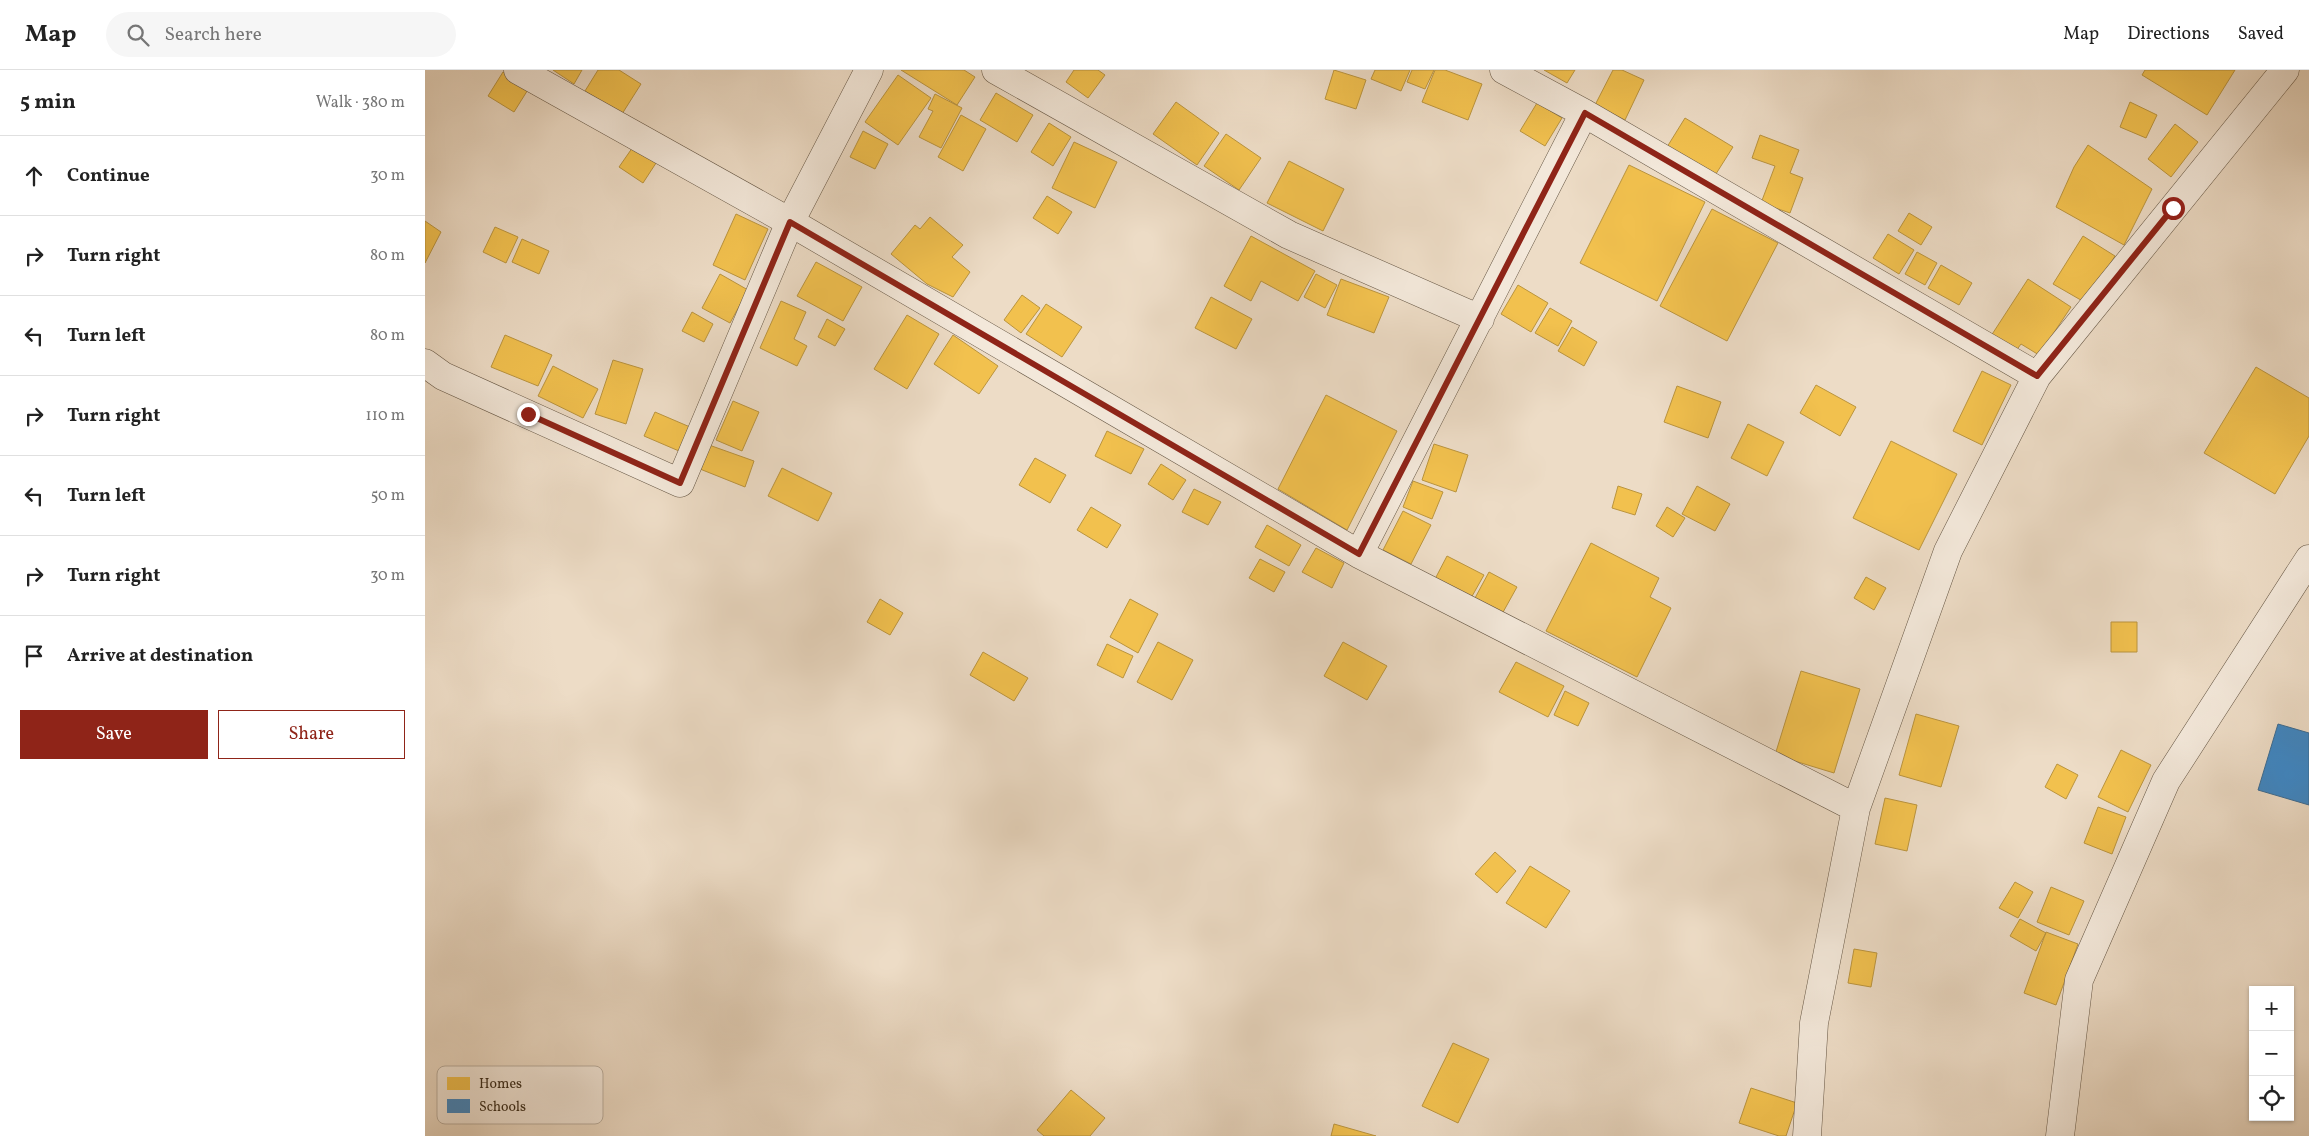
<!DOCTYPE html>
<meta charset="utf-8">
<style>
:root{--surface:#fff;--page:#f6f6f6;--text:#222;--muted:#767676;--line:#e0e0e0;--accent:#8f2418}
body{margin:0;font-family:Vollkorn,serif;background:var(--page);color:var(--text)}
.controls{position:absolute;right:15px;bottom:15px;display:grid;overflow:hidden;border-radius:0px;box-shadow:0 1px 4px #0004}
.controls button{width:45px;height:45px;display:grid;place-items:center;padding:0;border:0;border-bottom:1px solid var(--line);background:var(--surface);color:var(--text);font:25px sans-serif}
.stop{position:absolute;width:15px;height:15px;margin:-11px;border:4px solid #8f2418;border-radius:50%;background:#fff}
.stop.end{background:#8f2418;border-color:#fff;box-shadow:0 1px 5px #0008}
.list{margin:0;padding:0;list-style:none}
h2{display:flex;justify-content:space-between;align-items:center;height:65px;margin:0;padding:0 20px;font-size:21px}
h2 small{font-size:16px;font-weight:400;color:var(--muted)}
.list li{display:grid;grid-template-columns:32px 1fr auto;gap:15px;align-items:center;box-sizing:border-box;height:80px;padding:0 20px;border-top:1px solid var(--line)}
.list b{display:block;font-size:19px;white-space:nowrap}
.list em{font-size:16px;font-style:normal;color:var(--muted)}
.actions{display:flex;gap:10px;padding:15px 20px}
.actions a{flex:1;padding:11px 0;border:1px solid var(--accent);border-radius:0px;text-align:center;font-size:18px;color:var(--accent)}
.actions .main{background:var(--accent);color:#fff}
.icon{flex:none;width:28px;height:28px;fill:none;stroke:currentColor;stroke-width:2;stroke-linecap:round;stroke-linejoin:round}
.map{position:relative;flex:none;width:1884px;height:1066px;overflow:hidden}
header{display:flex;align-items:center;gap:30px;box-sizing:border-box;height:70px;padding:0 25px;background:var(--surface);border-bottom:1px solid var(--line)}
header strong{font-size:24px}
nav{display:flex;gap:28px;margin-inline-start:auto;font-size:18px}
.search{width:350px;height:45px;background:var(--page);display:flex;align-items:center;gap:12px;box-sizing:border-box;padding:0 18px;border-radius:28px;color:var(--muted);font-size:19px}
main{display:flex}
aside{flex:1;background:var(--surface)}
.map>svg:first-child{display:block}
.homes{fill:#f2c14e;stroke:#ba943e}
.schools{fill:#3f88c5;stroke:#3d6c92}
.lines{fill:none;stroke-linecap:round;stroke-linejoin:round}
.minor-casing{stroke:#665745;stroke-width:29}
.minor{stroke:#f3e8da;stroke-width:28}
.route{stroke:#8f2418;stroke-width:6}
.key{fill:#f3e8da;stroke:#bbafa0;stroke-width:1}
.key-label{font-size:14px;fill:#392b1a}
</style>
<header>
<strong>Map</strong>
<div class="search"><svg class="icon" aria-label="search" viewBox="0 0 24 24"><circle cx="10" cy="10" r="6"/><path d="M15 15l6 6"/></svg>Search here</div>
<nav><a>Map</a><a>Directions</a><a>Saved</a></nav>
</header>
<main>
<aside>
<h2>5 min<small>Walk · 380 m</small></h2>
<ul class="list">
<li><svg class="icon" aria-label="ahead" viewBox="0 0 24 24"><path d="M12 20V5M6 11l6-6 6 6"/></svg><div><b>Continue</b></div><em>30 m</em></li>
<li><svg class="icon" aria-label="right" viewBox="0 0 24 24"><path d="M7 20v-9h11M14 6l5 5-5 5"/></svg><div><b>Turn right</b></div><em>80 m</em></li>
<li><svg class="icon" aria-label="left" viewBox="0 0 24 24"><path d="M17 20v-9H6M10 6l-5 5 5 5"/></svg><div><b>Turn left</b></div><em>80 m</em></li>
<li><svg class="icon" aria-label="right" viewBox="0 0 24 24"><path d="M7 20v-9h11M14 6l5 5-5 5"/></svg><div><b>Turn right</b></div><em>110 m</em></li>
<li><svg class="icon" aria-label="left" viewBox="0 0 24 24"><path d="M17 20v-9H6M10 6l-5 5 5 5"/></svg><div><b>Turn left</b></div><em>50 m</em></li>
<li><svg class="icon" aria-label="right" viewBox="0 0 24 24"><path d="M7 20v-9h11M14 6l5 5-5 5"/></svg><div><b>Turn right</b></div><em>30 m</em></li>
<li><svg class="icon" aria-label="arrive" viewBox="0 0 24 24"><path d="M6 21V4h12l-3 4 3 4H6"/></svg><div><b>Arrive at destination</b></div></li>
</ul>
<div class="actions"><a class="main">Save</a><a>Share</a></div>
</aside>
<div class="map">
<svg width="1884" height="1066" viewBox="0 0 1884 1066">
<rect width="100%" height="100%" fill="#eddcc6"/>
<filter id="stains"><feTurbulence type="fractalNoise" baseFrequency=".004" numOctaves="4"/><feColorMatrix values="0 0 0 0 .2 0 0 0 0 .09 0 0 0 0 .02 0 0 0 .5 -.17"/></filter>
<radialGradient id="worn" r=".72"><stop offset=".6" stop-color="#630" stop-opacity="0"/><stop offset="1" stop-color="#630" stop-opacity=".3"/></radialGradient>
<!-- homes -->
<path class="homes" d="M128,0H157L149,14Z
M173,0H194L216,14L197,44L160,21Z
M476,0H539L550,7L532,35Z
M649,0H673L680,5L663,28L641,12Z
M909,0L941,10L931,39L900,29Z
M950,0H985L976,21L946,9Z
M987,0H1009L1000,19L982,12Z
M1010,0H1020L1057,14L1043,50L997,32Z
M1119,0H1150L1142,13Z
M1188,0H1197L1219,10L1200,50L1170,35Z
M1720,0H1810L1782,45L1717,5Z
M78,2L104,18L89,42L63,26Z
M473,5L506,28L473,75L440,52Z
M571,23L608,45L592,72L555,50Z
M510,24L537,38L516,78L494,67L508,41L503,39Z
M751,32L794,63L772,95L728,64Z
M1705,32L1732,45L1721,68L1695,57Z
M1112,33L1137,48L1120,76L1095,61Z
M536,45L561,59L538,101L513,87Z
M1260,48L1308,77L1289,107L1242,77Z
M624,53L646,67L628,96L606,82Z
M1750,54L1773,72L1746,107L1723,89Z
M438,61L463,74L450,99L425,87Z
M801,64L836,88L814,120L779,96Z
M1335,65L1374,80L1365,103L1378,108L1365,143L1336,133L1350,96L1327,88Z
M649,72L692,92L670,138L627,118Z
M210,74L233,90L218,113L194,97Z
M1663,75L1727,119L1699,175L1631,137L1649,97Z
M864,91L919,119L898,161L842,133Z
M1204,95L1280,132L1232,231L1155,193Z
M622,126L647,142L633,164L608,148Z
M1287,139L1353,173L1302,271L1235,236Z
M1484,143L1507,157L1496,175L1473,161Z
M311,144L343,159L320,210L288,195Z
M505,147L538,175L527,187L545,202L528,227L502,214L466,184L490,155L495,159Z
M0,151L16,162L0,193Z
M70,157L93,167L81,193L58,182Z
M1463,164L1489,180L1474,204L1448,188Z
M826,166L890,201L873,231L836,211L826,231L799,216Z
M1658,166L1690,186L1661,233L1628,214Z
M97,169L124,181L114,204L87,192Z
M1492,182L1512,193L1500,215L1480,204Z
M391,192L437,217L418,251L372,226Z
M1516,195L1547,213L1534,235L1503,218Z
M295,204L323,220L305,253L277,238Z
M891,204L912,215L900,238L879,227Z
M916,209L964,227L949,263L902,245Z
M1603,209L1646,237L1614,285L1596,274L1588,285L1564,269Z
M1093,215L1123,233L1106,262L1076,244Z
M597,225L615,238L596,263L579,250Z
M786,227L827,249L811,279L770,258Z
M356,231L381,242L369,269L382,276L372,296L335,278Z
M621,234L657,257L637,287L601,264Z
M1125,238L1147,251L1133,276L1110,263Z
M267,242L288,254L279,272L257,261Z
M482,245L514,264L482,319L449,299Z
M402,249L420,259L410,276L393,267Z
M1147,257L1172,272L1159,296L1133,281Z
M80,265L127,285L113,316L66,297Z
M528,265L573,296L554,324L509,294Z
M188,290L218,299L201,354L170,344Z
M128,296L173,319L158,348L113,326Z
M1831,297L1884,328V366L1850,424L1779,383Z
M1557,301L1586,315L1557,375L1528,361Z
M1391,315L1431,337L1415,366L1375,343Z
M1252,316L1296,332L1283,368L1239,352Z
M901,325L972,361L922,460L853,419Z
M308,331L334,342L317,381L291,370Z
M230,342L265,357L254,381L219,366Z
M1323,354L1359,372L1342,406L1306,388Z
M682,361L719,379L706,404L670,386Z
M1466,371L1532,404L1494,480L1428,448Z
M1009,374L1043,385L1031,422L997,410Z
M284,375L329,391L320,417L275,399Z
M610,388L641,405L625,433L594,415Z
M736,394L761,410L748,430L723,414Z
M357,398L407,423L393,451L343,426Z
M988,411L1018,422L1007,449L978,437Z
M1193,416L1217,424L1210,445L1187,438Z
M1272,416L1305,434L1290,461L1257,444Z
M769,419L796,432L783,455L757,442Z
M666,437L696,455L682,478L652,460Z
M1242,437L1260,448L1248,467L1231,456Z
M978,441L1006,455L986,494L958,480Z
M842,455L876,475L864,496L830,477Z
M1166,473L1234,508L1225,527L1246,538L1212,607L1121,561Z
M891,478L919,493L907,518L877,502Z
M1022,486L1059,505L1046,528L1010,509Z
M835,489L860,502L849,522L824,508Z
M1064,502L1092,517L1077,544L1050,528Z
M1441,507L1461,518L1449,540L1429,528Z
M455,529L478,543L465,565L442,552Z
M705,529L733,544L713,583L685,567Z
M1686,552H1712V582H1686Z
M733,572L768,590L747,630L712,612Z
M918,572L962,596L942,630L899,606Z
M682,574L708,586L698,608L672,595Z
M558,582L603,608L589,631L545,605Z
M1091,592L1139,616L1123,647L1074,622Z
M1376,601L1435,619L1409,703L1350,685Z
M1140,621L1164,633L1153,656L1129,645Z
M1491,644L1534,656L1516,717L1474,705Z
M1696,680L1726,695L1703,742L1673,727Z
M1632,694L1653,705L1641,729L1620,717Z
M1460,728L1492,735L1482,781L1450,774Z
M1673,737L1701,747L1687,784L1659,773Z
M1070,782L1091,801L1072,823L1050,804Z
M1105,796L1145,821L1121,858L1081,833Z
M1590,812L1608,822L1593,848L1574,838Z
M1626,817L1659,831L1644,865L1612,852Z
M1595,849L1621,863L1611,881L1585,866Z
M1621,862L1653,874L1631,935L1599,923Z
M1429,879L1452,883L1446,917L1423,913Z
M1028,973L1064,989L1033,1053L997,1036Z
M1326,1018L1372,1033L1361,1066H1354L1314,1053Z
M646,1020L680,1048L665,1066H619L612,1060Z
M909,1054L951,1066H906Z"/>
<!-- schools -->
<path class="schools" d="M1853,654L1884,663V735L1833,720Z"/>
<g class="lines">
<defs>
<path id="minor" d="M93,0L365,152L934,484L1431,738
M571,0L864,165L1055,249
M1079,0L1159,43L1612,306
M0,293L18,306L255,413L365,152L444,0
M934,484L1159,43
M1382,1066L1389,953L1431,738L1523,481L1612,306L1860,0
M1635,1066L1654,910L1741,711L1884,489"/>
</defs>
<!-- minor casing -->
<use href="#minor" class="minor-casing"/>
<!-- minor -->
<use href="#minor" class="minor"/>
</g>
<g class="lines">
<!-- route -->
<path class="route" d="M103,344L255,413L365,152L934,484L1160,43L1612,306L1748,138"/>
</g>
<!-- legend -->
<rect x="12" y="996" width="166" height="58" rx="8" class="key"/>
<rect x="22" y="1007" width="23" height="13" fill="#f2c14e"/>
<rect x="22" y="1029" width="23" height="14" fill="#3f88c5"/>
<g class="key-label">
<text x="54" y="1018">Homes</text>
<text x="54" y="1041">Schools</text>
</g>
<rect width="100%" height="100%" filter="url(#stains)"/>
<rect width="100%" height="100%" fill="url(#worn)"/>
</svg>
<div class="controls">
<button>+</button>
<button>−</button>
<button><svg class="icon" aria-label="locate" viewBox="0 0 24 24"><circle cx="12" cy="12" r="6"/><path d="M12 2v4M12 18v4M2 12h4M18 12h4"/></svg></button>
</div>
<div class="stop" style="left:1748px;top:138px"></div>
<div class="stop end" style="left:103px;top:344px"></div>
</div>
</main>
